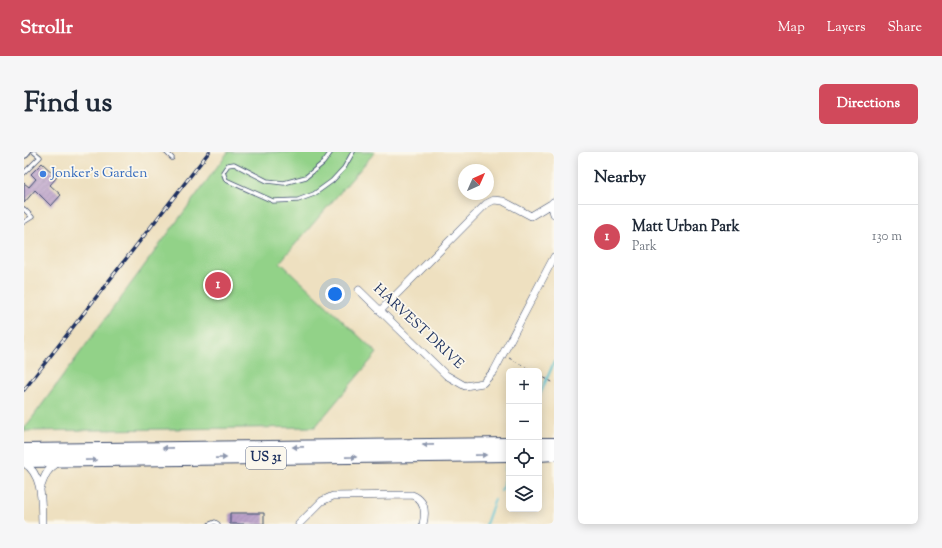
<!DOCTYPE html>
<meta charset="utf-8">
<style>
:root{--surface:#fff;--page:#f6f6f7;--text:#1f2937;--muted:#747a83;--line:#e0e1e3;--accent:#d1495b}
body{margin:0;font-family:"Sorts Mill Goudy",serif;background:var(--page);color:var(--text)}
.controls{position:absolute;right:12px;bottom:12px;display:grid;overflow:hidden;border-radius:6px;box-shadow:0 2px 10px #0003}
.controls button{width:36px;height:36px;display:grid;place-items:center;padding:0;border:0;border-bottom:1px solid var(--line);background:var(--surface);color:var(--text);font:20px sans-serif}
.compass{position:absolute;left:434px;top:12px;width:36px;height:36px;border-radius:50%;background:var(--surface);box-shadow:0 2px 10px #0003;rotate:45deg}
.you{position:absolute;left:311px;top:142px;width:14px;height:14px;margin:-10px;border:3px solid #fff;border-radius:50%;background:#1a73e8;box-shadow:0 0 0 6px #1a73e833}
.badge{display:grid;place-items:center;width:26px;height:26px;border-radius:50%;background:var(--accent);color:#fff;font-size:13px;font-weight:700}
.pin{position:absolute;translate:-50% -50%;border:2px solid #fff;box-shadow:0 1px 4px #0006}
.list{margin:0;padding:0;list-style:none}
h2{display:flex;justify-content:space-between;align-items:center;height:52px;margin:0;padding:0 16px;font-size:17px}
h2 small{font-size:13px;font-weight:400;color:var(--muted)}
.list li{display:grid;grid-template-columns:26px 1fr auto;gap:12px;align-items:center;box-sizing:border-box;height:64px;padding:0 16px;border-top:1px solid var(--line)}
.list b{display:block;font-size:15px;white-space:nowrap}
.list p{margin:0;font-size:13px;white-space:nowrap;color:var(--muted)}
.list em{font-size:13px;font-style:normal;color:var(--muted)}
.icon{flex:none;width:22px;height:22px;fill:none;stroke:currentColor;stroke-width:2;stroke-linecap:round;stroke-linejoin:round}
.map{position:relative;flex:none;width:530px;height:372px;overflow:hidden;border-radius:6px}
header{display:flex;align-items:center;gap:24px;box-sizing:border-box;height:56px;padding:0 20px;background:var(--accent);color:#fff}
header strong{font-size:19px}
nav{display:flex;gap:22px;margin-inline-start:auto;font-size:14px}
.intro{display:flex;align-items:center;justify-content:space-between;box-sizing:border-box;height:96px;padding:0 24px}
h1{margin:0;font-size:28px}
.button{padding:10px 18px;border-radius:6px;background:var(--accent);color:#fff;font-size:14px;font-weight:700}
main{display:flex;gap:24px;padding:0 24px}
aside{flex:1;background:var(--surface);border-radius:6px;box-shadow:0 2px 10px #0003}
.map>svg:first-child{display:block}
.green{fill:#92d288;stroke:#568073}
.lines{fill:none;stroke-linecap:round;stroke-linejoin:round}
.stream{stroke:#5ac4d6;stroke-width:2}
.building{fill:url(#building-hatch)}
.service-casing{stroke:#3b4a6d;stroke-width:5}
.minor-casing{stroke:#3b4a6d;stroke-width:8}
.secondary-casing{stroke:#3b4a6d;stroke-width:12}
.trunk-casing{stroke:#3b4a6d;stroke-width:14}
.path{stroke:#3b4a6d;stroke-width:1;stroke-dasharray:3 3;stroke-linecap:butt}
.service{stroke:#fff;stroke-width:3.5}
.minor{stroke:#fff;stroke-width:7}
.secondary{stroke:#fff;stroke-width:10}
.trunk{stroke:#fff;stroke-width:12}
.rail-casing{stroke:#1b2f5e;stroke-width:3.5}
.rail{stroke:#fbf7ec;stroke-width:2;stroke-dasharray:6;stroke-linecap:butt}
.oneway{fill:#8d97ae}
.shop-dot{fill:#3f7fe0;stroke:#fbf7ec;stroke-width:1.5}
.labels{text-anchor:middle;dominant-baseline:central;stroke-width:3.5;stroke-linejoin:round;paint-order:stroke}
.shield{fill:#fbf7ec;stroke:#5e6b89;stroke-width:1}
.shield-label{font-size:13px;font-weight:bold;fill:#1b2f5e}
.shop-label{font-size:14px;fill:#366cbe;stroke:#fbf7ec;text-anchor:start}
.street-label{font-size:14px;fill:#1b2f5e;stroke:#fbf7ec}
</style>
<header>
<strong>Strollr</strong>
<nav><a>Map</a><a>Layers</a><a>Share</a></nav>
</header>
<div class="intro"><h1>Find us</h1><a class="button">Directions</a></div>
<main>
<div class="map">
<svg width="530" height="372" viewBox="0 0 530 372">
<defs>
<pattern id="building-hatch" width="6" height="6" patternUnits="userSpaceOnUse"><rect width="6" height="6" fill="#b59ac6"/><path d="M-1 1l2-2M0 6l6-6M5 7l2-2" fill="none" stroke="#927ea4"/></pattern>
</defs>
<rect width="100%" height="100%" fill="#fbf7ec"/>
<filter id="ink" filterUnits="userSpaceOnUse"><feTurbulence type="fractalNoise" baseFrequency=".025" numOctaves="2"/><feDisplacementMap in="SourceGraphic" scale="8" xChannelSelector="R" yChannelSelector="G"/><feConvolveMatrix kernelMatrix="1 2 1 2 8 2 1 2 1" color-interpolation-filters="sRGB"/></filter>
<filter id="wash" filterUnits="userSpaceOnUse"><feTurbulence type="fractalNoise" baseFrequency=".012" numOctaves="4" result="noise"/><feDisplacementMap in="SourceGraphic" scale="16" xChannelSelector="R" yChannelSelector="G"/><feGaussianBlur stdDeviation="0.9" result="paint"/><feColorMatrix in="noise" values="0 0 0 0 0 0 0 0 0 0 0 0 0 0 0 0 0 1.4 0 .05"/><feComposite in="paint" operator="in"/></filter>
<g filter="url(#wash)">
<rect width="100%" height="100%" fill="#eee0c0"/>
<!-- green -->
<path class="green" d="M204,0H351L256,110L353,201L291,275L0,279V277Z"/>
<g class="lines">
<!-- stream -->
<path class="stream" d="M515,245L530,210
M477,339L480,334L482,312
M462,372L471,347"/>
</g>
<g id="blocks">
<!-- building -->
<path class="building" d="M18,11L33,25L26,33L37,43L27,54L11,38L0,51V31L5,35L12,27L7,22Z
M206,361H240V372H206Z"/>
</g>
</g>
<g filter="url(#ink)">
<use href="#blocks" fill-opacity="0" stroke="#3b4a6d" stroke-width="1"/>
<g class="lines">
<defs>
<path id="service" d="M142,0L148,6
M307,0L299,11L282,25L260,31L243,29L210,12L204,13L199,20L202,28L249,49L274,48L290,42L308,29L320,16L329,0
M0,21L16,5L10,0
M0,57L8,65L0,70
M186,372L191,370L194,372"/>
<path id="minor" d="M529,50L527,52L530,62
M335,138L422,223L441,234L459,231L470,219L530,105
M356,159L462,52L470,48L479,49L507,64L527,52
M0,311C20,323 17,352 18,372
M16,337C21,323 22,318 35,310
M275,372L298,349L309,344L388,343C401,348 402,360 399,372"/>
<path id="secondary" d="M0,1L1,0"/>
<path id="trunk" d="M515,292H530
M0,298L485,292
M515,303L530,302
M0,309L485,303"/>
</defs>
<!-- service casing -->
<use href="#service" class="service-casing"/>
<!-- minor casing -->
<use href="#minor" class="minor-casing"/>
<!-- secondary casing -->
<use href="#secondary" class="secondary-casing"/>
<!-- trunk casing -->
<use href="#trunk" class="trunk-casing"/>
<!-- path -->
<path class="path" d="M485,206L509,219
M515,223L530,231"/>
<!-- service -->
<use href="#service" class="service"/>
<!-- minor -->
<use href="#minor" class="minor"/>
<!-- secondary -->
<use href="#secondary" class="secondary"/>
<!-- trunk -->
<use href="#trunk" class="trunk"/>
<defs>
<path id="rail" d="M0,238L185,0"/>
</defs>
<!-- rail casing -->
<use href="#rail" class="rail-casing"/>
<!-- rail -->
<use href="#rail" class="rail"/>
</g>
<!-- one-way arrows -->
<defs><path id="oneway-solid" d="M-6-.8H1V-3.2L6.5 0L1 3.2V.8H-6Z"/></defs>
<g class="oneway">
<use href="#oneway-solid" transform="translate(404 293) rotate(179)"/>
<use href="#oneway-solid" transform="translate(274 295) rotate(179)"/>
<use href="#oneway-solid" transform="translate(144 296) rotate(179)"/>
<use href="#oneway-solid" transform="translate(457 303) rotate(-1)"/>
<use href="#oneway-solid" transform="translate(327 305) rotate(-1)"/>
<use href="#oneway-solid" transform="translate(197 306) rotate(-1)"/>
<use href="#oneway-solid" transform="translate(67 308) rotate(-1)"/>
</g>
</g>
<!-- markers -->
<circle class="shop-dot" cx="19" cy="22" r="4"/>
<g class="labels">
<!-- shield labels -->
<rect class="shield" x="222" y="295" width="40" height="22" rx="3"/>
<g class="shield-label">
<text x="242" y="306">US 31</text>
</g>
<!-- shop labels -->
<g class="shop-label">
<text x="27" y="22">Jonker's Garden</text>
</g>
<!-- street labels -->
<g class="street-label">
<text transform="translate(394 175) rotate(43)">HARVEST DRIVE</text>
</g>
</g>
</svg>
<div class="controls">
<button>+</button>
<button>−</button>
<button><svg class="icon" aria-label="locate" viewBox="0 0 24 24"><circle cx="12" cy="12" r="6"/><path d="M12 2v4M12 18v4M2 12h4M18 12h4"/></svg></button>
<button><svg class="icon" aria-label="layers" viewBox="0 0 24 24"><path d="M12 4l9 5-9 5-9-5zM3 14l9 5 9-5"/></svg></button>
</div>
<svg class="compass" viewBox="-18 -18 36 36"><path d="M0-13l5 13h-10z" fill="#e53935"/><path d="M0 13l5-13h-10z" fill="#747a83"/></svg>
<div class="you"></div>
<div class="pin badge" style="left:194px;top:133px">1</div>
</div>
<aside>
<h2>Nearby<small></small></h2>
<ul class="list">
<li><span class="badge">1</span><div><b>Matt Urban Park</b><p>Park</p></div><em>130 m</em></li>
</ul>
</aside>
</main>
